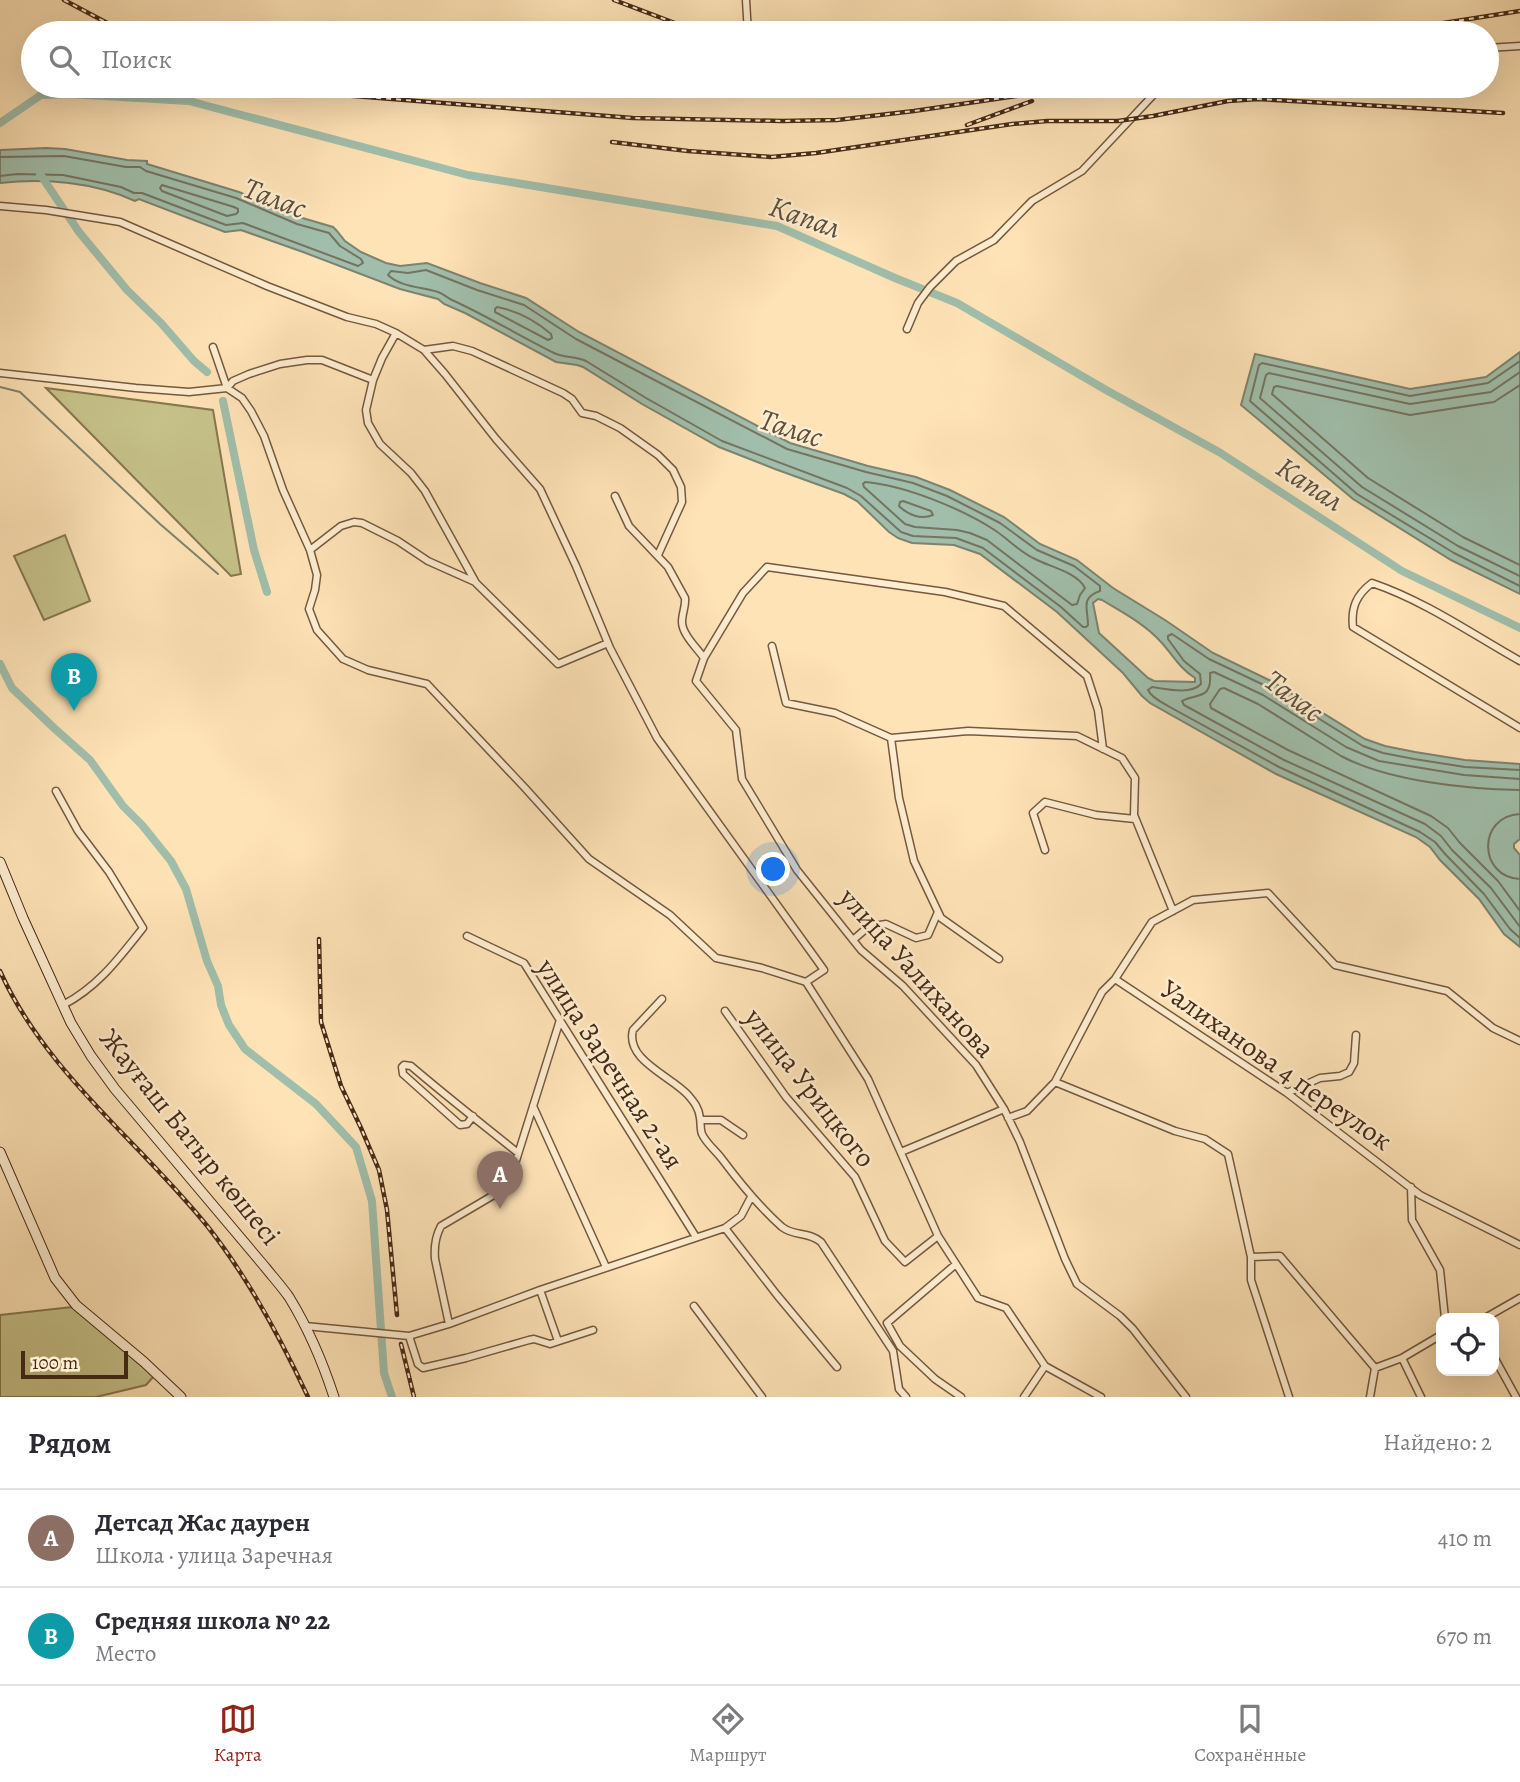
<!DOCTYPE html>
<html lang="ru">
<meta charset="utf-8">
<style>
:root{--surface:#fff;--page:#f2f2f3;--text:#2b2b33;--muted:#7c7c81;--line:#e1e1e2;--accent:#8f2418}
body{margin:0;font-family:Alegreya,serif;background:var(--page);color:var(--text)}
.controls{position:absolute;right:21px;bottom:21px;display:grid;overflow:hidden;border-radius:14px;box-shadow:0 7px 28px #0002}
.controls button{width:63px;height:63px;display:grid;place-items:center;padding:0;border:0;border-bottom:2px solid var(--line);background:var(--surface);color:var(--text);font:35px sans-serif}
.scale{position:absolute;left:21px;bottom:18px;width:107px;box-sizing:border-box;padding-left:7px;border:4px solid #472a16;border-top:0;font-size:19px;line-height:24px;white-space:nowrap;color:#472a16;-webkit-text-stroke:5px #feedd0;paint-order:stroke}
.you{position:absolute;left:774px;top:870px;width:24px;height:24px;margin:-18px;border:5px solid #fff;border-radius:50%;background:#1a73e8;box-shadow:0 0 0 10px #1a73e833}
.badge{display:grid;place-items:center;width:46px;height:46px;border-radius:50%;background:var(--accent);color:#fff;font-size:23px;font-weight:700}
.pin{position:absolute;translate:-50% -58px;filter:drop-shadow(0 2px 4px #0008)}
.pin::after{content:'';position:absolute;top:37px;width:24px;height:21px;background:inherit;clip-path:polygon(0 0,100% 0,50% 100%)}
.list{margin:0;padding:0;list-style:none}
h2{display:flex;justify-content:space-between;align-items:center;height:91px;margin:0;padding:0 28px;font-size:30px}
h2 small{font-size:23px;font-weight:400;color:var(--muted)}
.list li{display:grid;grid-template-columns:46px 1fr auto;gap:21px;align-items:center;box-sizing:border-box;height:98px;padding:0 28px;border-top:2px solid var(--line)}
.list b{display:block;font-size:26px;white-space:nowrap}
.list p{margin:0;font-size:23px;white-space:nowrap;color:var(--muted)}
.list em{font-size:23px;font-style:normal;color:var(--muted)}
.icon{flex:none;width:38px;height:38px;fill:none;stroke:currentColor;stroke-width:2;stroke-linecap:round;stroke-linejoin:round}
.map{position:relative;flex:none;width:1520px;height:1397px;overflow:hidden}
.search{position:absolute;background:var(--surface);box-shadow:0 7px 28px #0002;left:21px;right:21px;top:21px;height:77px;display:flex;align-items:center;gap:18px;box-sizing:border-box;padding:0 24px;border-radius:38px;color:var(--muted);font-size:26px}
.sheet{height:287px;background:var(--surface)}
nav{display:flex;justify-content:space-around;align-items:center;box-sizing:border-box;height:98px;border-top:2px solid var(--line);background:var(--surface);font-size:19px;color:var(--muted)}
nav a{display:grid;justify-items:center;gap:4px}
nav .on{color:var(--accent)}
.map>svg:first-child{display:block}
.green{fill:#c6c28a;stroke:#867650;stroke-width:2}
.water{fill:#a0beab;stroke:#7c836f;stroke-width:2;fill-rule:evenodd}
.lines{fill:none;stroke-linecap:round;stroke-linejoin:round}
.shore{stroke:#747460;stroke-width:2}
.stream{stroke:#7c836f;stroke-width:2}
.canal{stroke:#a0beab;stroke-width:8}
.street-casing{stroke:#75583e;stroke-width:9}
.secondary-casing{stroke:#472a16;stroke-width:11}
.street{stroke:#feedd0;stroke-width:6}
.secondary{stroke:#feedd0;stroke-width:9}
.rail-casing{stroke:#472a16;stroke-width:4.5}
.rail{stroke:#feedd0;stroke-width:2;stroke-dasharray:5;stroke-linecap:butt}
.labels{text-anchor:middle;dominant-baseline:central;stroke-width:5;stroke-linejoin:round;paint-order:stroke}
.street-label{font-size:28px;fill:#472a16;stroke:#feedd0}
.water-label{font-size:30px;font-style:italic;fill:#5d4f3b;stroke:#feedd0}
</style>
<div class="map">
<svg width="1520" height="1397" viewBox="0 0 1520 1397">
<rect width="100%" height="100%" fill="#fee3b7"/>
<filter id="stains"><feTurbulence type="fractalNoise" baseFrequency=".00286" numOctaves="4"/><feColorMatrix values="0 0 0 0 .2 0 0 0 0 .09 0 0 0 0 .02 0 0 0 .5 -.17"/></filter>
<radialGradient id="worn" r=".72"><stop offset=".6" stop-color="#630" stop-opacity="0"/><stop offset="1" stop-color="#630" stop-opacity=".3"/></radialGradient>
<!-- green -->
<path class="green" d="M46,388L213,410L241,574L231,576Z
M65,535L90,601L44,620L14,556Z
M72,1307L154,1376L146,1385L96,1397H0V1315Z"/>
<!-- water -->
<path class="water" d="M46,148L65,149L127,160L147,161V164L239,192L299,217L333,227L337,231L345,241L361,252L386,263L400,266L427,263L480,283L526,298L579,332L790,443L868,466L916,477L950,490L1004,517L1040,544L1077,560L1113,588L1165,620L1213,653L1271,681L1365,739L1385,746L1415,752L1465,760L1520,764V839L1514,844V848L1520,855V947L1504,934L1479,899L1440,860L1430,847L1416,837L1276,774L1150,703L1142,696L1123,673L1057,612L980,554L954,545L912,543L898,538L889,532L857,501L844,494L775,469L719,447L642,404L583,367L577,365L556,362L465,313L444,304L438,299L400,289L303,252L241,230L225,232L139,199L135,201C94,182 45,178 0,183V150ZM1098,599L1102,600C1122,612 1145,624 1161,642C1173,655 1179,668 1195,678V682L1154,681L1148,678L1099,633L1093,603Z
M1520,352V594L1451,560L1353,499L1241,405L1255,354L1410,389L1486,377Z"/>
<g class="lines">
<!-- shore -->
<path class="shore" d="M0,157L64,156L126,167H140L146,171L236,198L297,224L329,233L340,246L361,259L363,263L358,266L243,223L226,225L142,193H134L121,187L63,175L17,174L0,176
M162,185L234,207L238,209V212L236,214L227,216L162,191L160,188Z
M426,270L477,290L524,305L576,339L787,449L866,472L913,483L947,496L1000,523L1037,550L1074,566L1100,586V591C1080,598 1088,608 1088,625L1086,627H1083L1061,607L983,548L956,538L913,536L901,532L861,496L847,488L722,441L646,398L586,361C575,356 564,358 554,353C520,336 487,316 452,300C447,298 444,294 438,292C422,287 400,287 388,275L391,271L408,273Z
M497,307C518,311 535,320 551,334L552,338L548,340L495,312V309Z
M1520,361L1488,383L1410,396L1262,363L1259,365L1250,401L1357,494L1454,553L1520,586
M1520,372L1491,392L1410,404L1269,373L1266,375L1260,398L1362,487L1458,546L1520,576
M1520,385L1494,402L1410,415L1277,386L1274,387L1272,394L1368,478L1463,537L1520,565
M865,482C904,485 963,509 996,531C1009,540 1020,552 1035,559C1050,567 1077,572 1085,588L1080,595L1077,604L1072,605L987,540L970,533L957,530L915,527L905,524L864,487L863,484Z
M903,501L931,511L933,515C921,520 908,515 899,506L900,502Z
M1520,770L1465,767L1414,759L1383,753L1363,746L1268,687L1209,659L1172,634L1168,636V639L1184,661L1200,674L1201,684C1191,695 1166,689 1152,687L1148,690C1151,697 1161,702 1168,706L1279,767L1420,832L1435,842L1446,855L1484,894L1510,929L1520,938
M1520,779L1464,775L1379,761L1346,747L1263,695L1214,672L1210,673C1212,700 1198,693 1182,701L1184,705L1284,760L1425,824L1441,836L1452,850L1491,888L1520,927
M1520,790C1466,789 1388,781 1341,756L1258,704L1224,688L1220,689L1210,704L1211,708L1288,750L1431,816L1448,828L1460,843L1498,881L1520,911
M1520,814C1477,816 1478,877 1520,879"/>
<!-- stream -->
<path class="stream" d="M0,387L20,392L160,524L218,574"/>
<!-- canal -->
<path class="canal" d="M0,123L41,95L69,94L189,101L468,175L777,226L895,278L957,303L1106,390L1219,452L1402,571L1520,628
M40,174L79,232L127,290L161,323L194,361L207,372
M223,401L254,550L267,592
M0,664L12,688L54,728L90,760L123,806L142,825L171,861L186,889L207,961L218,986L221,1005L229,1025L245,1049L316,1104L356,1147L372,1201L384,1373L392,1397"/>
<defs>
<path id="street" d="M746,0L748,33
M1487,48L1520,46
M0,206L46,210L120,222L267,286L347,317L376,324L396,333L424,350L445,374L496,439L540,489L576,566L610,648L657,738L824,970L806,982
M907,329L918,303L930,287L956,261L994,240L1032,201L1082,171L1157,91L1179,86
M396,333L382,358L373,380L366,410L368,423L380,444L411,473L425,491L476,583L558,664L608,643
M213,347L227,388L242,398L251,411L264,436L283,490L310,550L317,575L315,590L309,609L317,630L343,659L368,670L427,684L525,788L589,859L670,915L716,958L762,968L806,982L868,1079L938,1236L978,1298L1006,1308L1045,1366L1101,1397
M424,350L453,346L472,351L563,393L572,399L582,413L596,416L620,428L658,455L673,470L681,487L682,502L658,555
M0,373L136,388L189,392L227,388L233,381L249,374L280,364L307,360H322L373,380
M615,496L629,526L668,567L685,598C686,606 682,613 682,622C682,634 697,648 704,658L696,681L736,730L742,779L797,870L861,950L903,986L976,1065L1004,1109L1020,1142L1065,1259L1077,1284L1120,1316L1133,1329L1186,1397
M310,550L341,526L354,522L362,523L398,541L428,561L475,582
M772,646L786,703L835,713L891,738L968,731L1077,736L1122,758L1135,778L1134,815L1173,911
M704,658L743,593L767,567L945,592L1004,606L1087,676L1098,710L1103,749
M1520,661C1472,634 1425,601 1372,583C1356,595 1351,608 1353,627L1520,728
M891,738L899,798L914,861L941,918L999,959
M56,791L78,831L109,872L143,928C119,958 98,987 63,1005
M1045,850L1033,813L1045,802L1096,815L1135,819
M467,936L524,963L696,1237
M853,940L868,927L886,924L916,938L928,935L938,912
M1115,979L1287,1093L1420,1195L1520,1245
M662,999L633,1030C625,1060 671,1076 688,1095C694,1102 699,1108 700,1118C701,1123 700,1129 702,1134C706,1143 716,1151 722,1159C740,1183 759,1207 782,1227C795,1237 808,1231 821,1242L893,1351L899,1389L906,1397
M725,1011L786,1097L855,1177L885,1241L905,1262L938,1236
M1055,1082L1175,1131L1205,1139L1228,1154L1251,1257V1280L1289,1397
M1287,1093L1320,1078L1340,1076L1349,1072L1354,1063L1356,1035
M533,1106L606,1267
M473,1116L467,1124L460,1125L403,1074L402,1067L404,1065L411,1066C446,1096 482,1124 518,1153
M1008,1118L1027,1111L1055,1082L1102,992L1115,979L1152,922L1193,900L1268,893L1335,965L1447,991L1493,1028L1520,1041
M701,1120H721L743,1135
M901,1152L1004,1109
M1411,1187L1412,1220L1440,1270L1445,1318
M725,1228L777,1295L837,1367
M1251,1257L1280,1256L1375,1368L1370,1397
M956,1264L887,1323L900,1346L935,1379L961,1397
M540,1290L558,1341
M694,1306L762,1397
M1485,1318L1520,1298
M449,1324L435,1259C434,1247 435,1237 441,1226L504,1189L509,1183L560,1020
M305,1326L409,1336L449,1324L540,1290L725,1228L741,1216L751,1197
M409,1336L418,1364L423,1368L466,1358L529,1340L534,1339L550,1344L593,1330
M1494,1357L1516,1397
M1402,1358L1421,1397
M1375,1368L1402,1358L1441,1335
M1024,1397L1045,1366"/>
<path id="secondary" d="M0,862L23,918L71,1023L91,1056L115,1089L265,1267C273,1277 282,1287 289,1297C308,1328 323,1363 334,1397
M0,1152L55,1278L76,1305L144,1362L181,1397"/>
</defs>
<!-- street casing -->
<use href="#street" class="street-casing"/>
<!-- secondary casing -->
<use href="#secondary" class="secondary-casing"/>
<!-- street -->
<use href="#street" class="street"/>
<!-- secondary -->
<use href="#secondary" class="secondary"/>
<defs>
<path id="rail" d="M64,0L126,33
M614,0L701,33
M1380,33L1520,11
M287,86L341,95L633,118L782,121L837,120L914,111L1084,86
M967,125L1032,101
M612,142L688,151L771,157L816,153L1012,124L1047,121H1118L1153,116L1228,101L1258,99L1503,113
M319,939L321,1022L341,1086L361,1128L379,1170L387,1210L397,1315
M0,971C46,1073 139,1141 208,1227C249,1279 280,1337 308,1397
M401,1344L414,1397"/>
</defs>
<!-- rail casing -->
<use href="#rail" class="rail-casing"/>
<!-- rail -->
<use href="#rail" class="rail"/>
</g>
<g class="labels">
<!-- street labels -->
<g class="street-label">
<text transform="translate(917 973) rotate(48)">улица Уалиханова</text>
<text transform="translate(610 1064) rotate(57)">улица Заречная 2-ая</text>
<text transform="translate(1276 1065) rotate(35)">Уалиханова 4 переулок</text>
<text transform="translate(810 1088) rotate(52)">улица Урицкого</text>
<text transform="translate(190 1137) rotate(51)">Жауғаш Батыр көшесі</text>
</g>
<!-- water labels -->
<g class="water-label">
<text transform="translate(275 198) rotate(21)">Талас</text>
<text transform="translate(805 217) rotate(19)">Капал</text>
<text transform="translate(791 428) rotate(18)">Талас</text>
<text transform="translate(1310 484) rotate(33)">Капал</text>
<text transform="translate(1294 696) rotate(37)">Талас</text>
</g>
</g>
<rect width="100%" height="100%" filter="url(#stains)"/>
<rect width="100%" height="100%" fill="url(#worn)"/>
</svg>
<div class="controls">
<button><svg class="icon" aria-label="locate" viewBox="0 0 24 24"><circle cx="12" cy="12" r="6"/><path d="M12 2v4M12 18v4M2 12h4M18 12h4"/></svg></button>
</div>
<div class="scale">100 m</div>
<div class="you"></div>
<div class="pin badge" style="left:500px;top:1209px;background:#8d6e63">A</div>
<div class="pin badge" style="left:74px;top:711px;background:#0f9aa8">B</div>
<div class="search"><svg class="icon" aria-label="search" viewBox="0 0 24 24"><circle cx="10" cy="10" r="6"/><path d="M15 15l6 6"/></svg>Поиск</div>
</div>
<section class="sheet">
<h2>Рядом<small>Найдено: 2</small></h2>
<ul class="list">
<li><span class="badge" style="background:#8d6e63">A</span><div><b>Детсад Жас даурен</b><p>Школа · улица Заречная</p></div><em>410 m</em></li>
<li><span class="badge" style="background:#0f9aa8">B</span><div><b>Средняя школа № 22</b><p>Место</p></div><em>670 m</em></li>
</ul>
</section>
<nav>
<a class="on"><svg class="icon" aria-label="map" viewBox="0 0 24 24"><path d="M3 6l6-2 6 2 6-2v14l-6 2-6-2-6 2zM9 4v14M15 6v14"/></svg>Карта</a>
<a><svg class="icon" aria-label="directions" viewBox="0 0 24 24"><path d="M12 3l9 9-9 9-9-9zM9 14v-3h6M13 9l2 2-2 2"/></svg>Маршрут</a>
<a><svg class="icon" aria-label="saved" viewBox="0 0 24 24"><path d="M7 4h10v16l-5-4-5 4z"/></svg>Сохранённые</a>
</nav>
